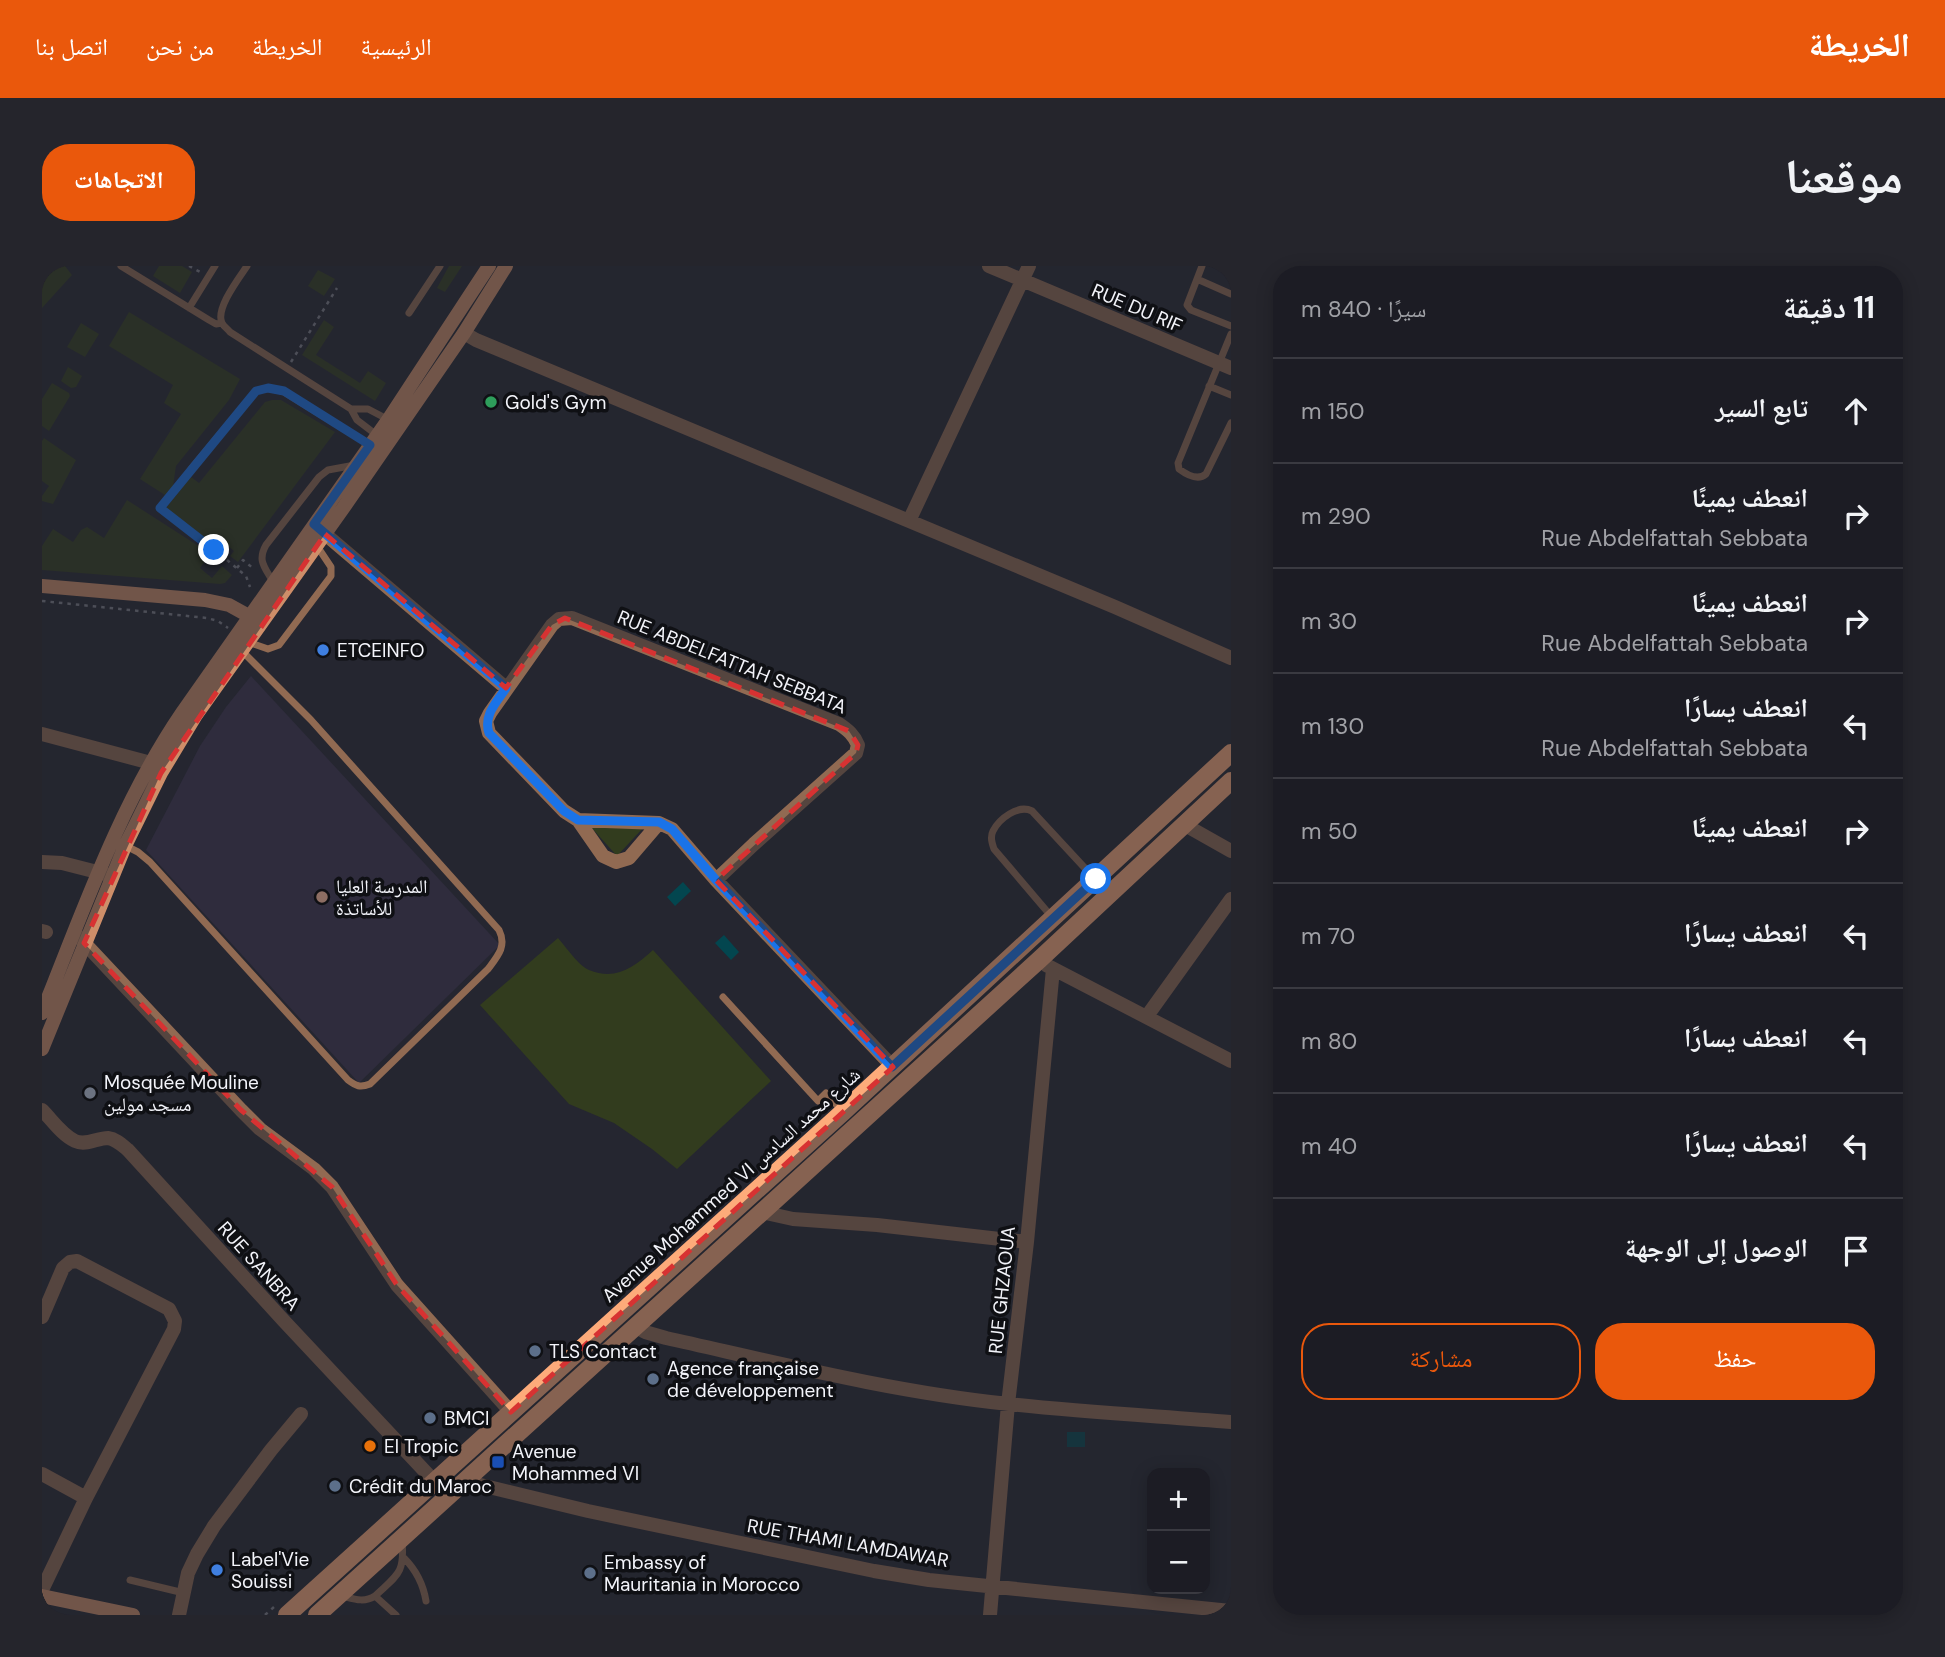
<!DOCTYPE html>
<html lang="ar">
<meta charset="utf-8">
<style>
:root{--surface:#1c1c24;--page:#25252c;--text:#f1f3f6;--muted:#a0a1a6;--line:#3a3a41;--accent:#ea580c}
body{margin:0;font-family:"DM Sans","Noto Naskh Arabic",sans-serif;background:var(--page);color:var(--text);direction:rtl}
.controls{position:absolute;right:21px;bottom:21px;display:grid;overflow:hidden;border-radius:14px;box-shadow:0 4px 18px #0003}
.controls button{width:63px;height:63px;display:grid;place-items:center;padding:0;border:0;border-bottom:2px solid var(--line);background:var(--surface);color:var(--text);font:35px sans-serif}
.stop{position:absolute;width:21px;height:21px;margin:-16px;border:5px solid #1a73e8;border-radius:50%;background:#fff}
.stop.end{background:#1a73e8;border-color:#fff;box-shadow:0 2px 7px #0008}
.list{margin:0;padding:0;list-style:none}
h2{display:flex;justify-content:space-between;align-items:center;height:91px;margin:0;padding:0 28px;font-size:30px}
h2 small{font-size:23px;font-weight:400;color:var(--muted)}
.list li{display:grid;grid-template-columns:46px 1fr auto;gap:21px;align-items:center;box-sizing:border-box;height:105px;padding:0 28px;border-top:2px solid var(--line)}
.list b{display:block;font-size:26px;white-space:nowrap}
.list p{margin:0;font-size:23px;white-space:nowrap;color:var(--muted)}
.list em{font-size:23px;font-style:normal;color:var(--muted)}
.actions{display:flex;gap:14px;padding:21px 28px}
.actions a{flex:1;padding:16px 0;border:2px solid var(--accent);border-radius:28px;text-align:center;font-size:24px;color:var(--accent)}
.actions .main{background:var(--accent);color:#fff}
.icon{flex:none;width:38px;height:38px;fill:none;stroke:currentColor;stroke-width:2;stroke-linecap:round;stroke-linejoin:round}
.map{position:relative;flex:none;width:1189px;height:1349px;overflow:hidden;direction:ltr;border-radius:28px}
header{display:flex;align-items:center;gap:42px;box-sizing:border-box;height:98px;padding:0 35px;background:var(--accent);color:#fff}
header strong{font-size:33px}
nav{display:flex;gap:38px;margin-inline-start:auto;font-size:24px}
.intro{display:flex;align-items:center;justify-content:space-between;box-sizing:border-box;height:168px;padding:0 42px}
h1{margin:0;font-size:49px}
.button{padding:18px 32px;border-radius:28px;background:var(--accent);color:#fff;font-size:24px;font-weight:700}
main{display:flex;gap:42px;padding:0 42px}
aside{flex:1;background:var(--surface);border-radius:28px;box-shadow:0 4px 18px #0003}
.map>svg:first-child{display:block}
.education{fill:#2f2c3d}
.green{fill:#323c1e}
.water{fill:#03464f}
.lines{fill:none;stroke-linecap:round;stroke-linejoin:round}
.path{stroke:#7d7e87;stroke-width:2.5;stroke-dasharray:3.5 5;stroke-linecap:butt}
.lane{stroke:#916a52;stroke-width:7}
.street{stroke:#916a52;stroke-width:14}
.secondary{stroke:#ce8e69;stroke-width:14}
.primary{stroke:#fdab7a;stroke-width:18}
.route{stroke:#1a73e8;stroke-width:9}
.marked{fill:none;stroke:#d73232;stroke-width:5;stroke-dasharray:14 9;stroke-linejoin:round}
.leisure-dot{fill:#2e9e5b;stroke:#0f1014;stroke-width:2.5}
.shop-dot{fill:#3f7fe0;stroke:#0f1014;stroke-width:2.5}
.education-dot{fill:#8d6e63;stroke:#0f1014;stroke-width:2.5}
.worship-dot{fill:#6b7280;stroke:#0f1014;stroke-width:2.5}
.service-dot{fill:#5c6f8a;stroke:#0f1014;stroke-width:2.5}
.food-dot{fill:#e8710a;stroke:#0f1014;stroke-width:2.5}
.transit-dot{fill:#1a4fb4;stroke:#0f1014;stroke-width:2.5}
.labels{text-anchor:middle;dominant-baseline:central;stroke-width:7;stroke-linejoin:round;paint-order:stroke}
.street-label{font-size:19px;fill:#f3f4fa;stroke:#0f1014}
.poi-label{font-size:19px;fill:#f3f4fa;stroke:#0f1014;text-anchor:start}
</style>
<header>
<strong>الخريطة</strong>
<nav><a>الرئيسية</a><a>الخريطة</a><a>من نحن</a><a>اتصل بنا</a></nav>
</header>
<div class="intro"><h1>موقعنا</h1><a class="button">الاتجاهات</a></div>
<main>
<aside>
<h2>11 دقيقة<small>سيرًا · 840 m</small></h2>
<ul class="list">
<li><svg class="icon" aria-label="ahead" viewBox="0 0 24 24"><path d="M12 20V5M6 11l6-6 6 6"/></svg><div><b>تابع السير</b></div><em>150 m</em></li>
<li><svg class="icon" aria-label="right" viewBox="0 0 24 24"><path d="M7 20v-9h11M14 6l5 5-5 5"/></svg><div><b>انعطف يمينًا</b><p>Rue Abdelfattah Sebbata</p></div><em>290 m</em></li>
<li><svg class="icon" aria-label="right" viewBox="0 0 24 24"><path d="M7 20v-9h11M14 6l5 5-5 5"/></svg><div><b>انعطف يمينًا</b><p>Rue Abdelfattah Sebbata</p></div><em>30 m</em></li>
<li><svg class="icon" aria-label="left" viewBox="0 0 24 24"><path d="M17 20v-9H6M10 6l-5 5 5 5"/></svg><div><b>انعطف يسارًا</b><p>Rue Abdelfattah Sebbata</p></div><em>130 m</em></li>
<li><svg class="icon" aria-label="right" viewBox="0 0 24 24"><path d="M7 20v-9h11M14 6l5 5-5 5"/></svg><div><b>انعطف يمينًا</b></div><em>50 m</em></li>
<li><svg class="icon" aria-label="left" viewBox="0 0 24 24"><path d="M17 20v-9H6M10 6l-5 5 5 5"/></svg><div><b>انعطف يسارًا</b></div><em>70 m</em></li>
<li><svg class="icon" aria-label="left" viewBox="0 0 24 24"><path d="M17 20v-9H6M10 6l-5 5 5 5"/></svg><div><b>انعطف يسارًا</b></div><em>80 m</em></li>
<li><svg class="icon" aria-label="left" viewBox="0 0 24 24"><path d="M17 20v-9H6M10 6l-5 5 5 5"/></svg><div><b>انعطف يسارًا</b></div><em>40 m</em></li>
<li><svg class="icon" aria-label="arrive" viewBox="0 0 24 24"><path d="M6 21V4h12l-3 4 3 4H6"/></svg><div><b>الوصول إلى الوجهة</b></div></li>
</ul>
<div class="actions"><a class="main">حفظ</a><a>مشاركة</a></div>
</aside>
<div class="map">
<svg width="1189" height="1349" viewBox="0 0 1189 1349">
<rect width="100%" height="100%" fill="#252630"/>
<!-- education -->
<path class="education" d="M209,410L458,679L317,817L104,584L158,480L184,441Z"/>
<!-- green -->
<path class="green" d="M0,0H23L30,9L0,42Z
M117,0H140L150,6L138,27L111,10Z
M407,0H420L403,26L395,22Z
M276,4L293,13L282,30L266,20Z
M87,46L198,113L187,134L134,200L131,220L123,229L98,213L139,148L122,137L131,119L67,80Z
M282,54L292,61L274,89L318,117L326,105L344,117L333,135L260,89Z
M39,57L57,68L43,91L25,81Z
M26,101L40,110L34,121L29,122L19,115Z
M10,117L27,127L28,130L7,165L0,160V133Z
M230,134H239L293,166L196,296L188,290L192,285L180,275L175,281L124,242L149,211L157,217L223,136Z
M2,172L34,194L11,238L0,235V230L7,220L0,215V175Z
M85,234L169,288L158,302L170,312L180,300L190,309L183,317L178,318L0,304V280L11,263L31,276L39,264L45,261L62,272Z
M548,560L602,561L575,590Z
M516,672C523,680 537,700 547,704C574,715 592,701 611,684L729,815L635,903L610,883L572,857L527,838L438,739Z"/>
<!-- water -->
<path class="water" d="M641,616L649,625L633,640L625,631Z
M682,669L697,686L689,694L673,677Z
M1025,1166H1043V1181H1025Z"/>
<g class="lines">
<!-- path -->
<path class="path" d="M147,0L160,7
M249,96L295,22
M143,211L118,242L172,284
M185,294L204,310L208,321
M195,302L201,294L212,303
M0,335L165,352L176,355L186,362
M0,1346L15,1349
M223,1349L233,1340"/>
<!-- lane -->
<path class="lane" d="M79,0L167,54L174,58L180,57
M205,0C197,12 173,43 180,57C182,61 186,63 188,66L309,143L315,154L336,170
M1160,0L1145,39L1149,44L1189,60
M1155,13L1189,28
M147,42L173,0
M367,47L398,0
M1189,68L1136,197L1137,203C1145,209 1156,215 1164,208L1189,157
M1167,120L1189,129
M309,143H326L347,154
M149,203L214,125C224,121 231,123 242,126L328,179
M231,316C223,301 215,295 224,279L277,211L286,204L313,199
M206,376L226,383L237,379L289,310V301L275,280
M84,580L96,586L108,596L306,814C314,820 318,822 328,818L446,703C456,690 465,680 457,664L269,454L200,385
M1009,650L952,583C950,577 948,571 951,565C957,553 976,538 990,545L1053,613
M681,731L776,835L784,827L801,846
M362,1292C374,1304 381,1317 384,1335
M88,1314L142,1327
M300,1330C312,1333 322,1337 333,1330C355,1309 363,1308 360,1275
M333,1330L354,1349"/>
<!-- street -->
<path class="street" d="M947,0L1189,102
M422,67L434,74L1073,341L1189,392
M867,255L987,0
M276,262L464,422
M0,468L109,497
M536,554L561,590L574,596L587,592L617,557
M1143,559L1189,585
M0,596L20,597L67,609
M674,614L712,578L814,487L816,479C812,469 806,464 797,458L530,352L517,353L510,359L448,447L444,455L447,467L522,545L536,554L617,557L630,563L674,614L851,801
M0,665L4,666
M33,667L199,844L218,863L272,903L290,921L355,1019L469,1146
M1004,699L1189,795
M1105,750L1189,633
M0,844C10,854 20,869 33,875C44,880 55,872 66,872C74,873 80,879 86,884L242,1055L392,1215
M720,946L751,953L835,959L985,976
M0,1051L21,1002L28,996L35,995L127,1043L133,1055L132,1063L44,1232L0,1324
M594,1061L603,1066L624,1072C737,1097 851,1126 967,1138C1041,1146 1115,1150 1189,1156
M0,1208L44,1232
M422,1215L546,1245L832,1305L887,1314L1189,1345
M137,1349L146,1307L155,1288L172,1260L229,1184L259,1148
M948,1349L966,1138L985,976L1011,703"/>
<!-- secondary -->
<path class="secondary" d="M0,320L163,334L187,339L214,354
M0,747C41,645 78,538 140,447L346,154L447,0
M0,783L83,580L119,507L154,449L302,241L422,67L464,0
M0,1330L91,1349"/>
<!-- primary -->
<path class="primary" d="M245,1349L801,846L1189,487
M275,1349L720,946L997,694L1189,515"/>
</g>
<g class="lines">
<!-- route -->
<path class="route" d="M172,284L118,242L214,125L226,122L242,125L328,179L272,258L464,422C455,436 441,449 447,467L522,545L536,554L617,556L630,563L674,614L850,801L1054,613"/>
</g>
<!-- marked area -->
<path d="M0 0H1189V1349H0ZM283,268L464,422L510,359L523,352L807,465L816,479L814,487L674,614L851,801L469,1146L355,1019L290,921L199,844L42,677L119,507Z" fill="#252630" fill-opacity=".55" fill-rule="evenodd"/>
<path class="marked" d="M283,268L464,422L510,359L523,352L807,465L816,479L814,487L674,614L851,801L469,1146L355,1019L290,921L199,844L42,677L119,507Z"/>
<!-- markers -->
<circle class="leisure-dot" cx="449" cy="136" r="7"/>
<g class="shop-dot">
<circle cx="281" cy="384" r="7"/>
<circle cx="175" cy="1304" r="7"/>
</g>
<circle class="education-dot" cx="280" cy="631" r="7"/>
<circle class="worship-dot" cx="48" cy="827" r="7"/>
<g class="service-dot">
<circle cx="493" cy="1085" r="7"/>
<circle cx="611" cy="1113" r="7"/>
<circle cx="388" cy="1152" r="7"/>
<circle cx="293" cy="1220" r="7"/>
<circle cx="548" cy="1307" r="7"/>
</g>
<circle class="food-dot" cx="328" cy="1180" r="7"/>
<rect class="transit-dot" x="449" y="1189" width="14" height="14" rx="3.5"/>
<g class="labels">
<!-- street labels -->
<g class="street-label">
<text transform="translate(1095 42) rotate(23)">RUE DU RIF</text>
<text transform="translate(690 396) rotate(22)">RUE ABDELFATTAH SEBBATA</text>
<text transform="translate(689 919) rotate(-42)">Avenue Mohammed VI شارع محمد السادس</text>
<text transform="translate(217 1000) rotate(48)">RUE SANBRA</text>
<text transform="translate(960 1024) rotate(-84)">RUE GHZAOUA</text>
<text transform="translate(806 1277) rotate(10)">RUE THAMI LAMDAWAR</text>
</g>
<!-- poi labels -->
<g class="poi-label">
<text x="463" y="136">Gold's Gym</text>
<text x="295" y="384">ETCEINFO</text>
<text x="294" y="620">المدرسة العليا<tspan x="294" dy="22">للأساتذة</tspan></text>
<text x="62" y="816">Mosquée Mouline<tspan x="62" dy="22">مسجد مولين</tspan></text>
<text x="507" y="1085">TLS Contact</text>
<text x="625" y="1102">Agence française<tspan x="625" dy="22">de développement</tspan></text>
<text x="402" y="1152">BMCI</text>
<text x="342" y="1180">El Tropic</text>
<text x="470" y="1185">Avenue<tspan x="470" dy="22">Mohammed VI</tspan></text>
<text x="307" y="1220">Crédit du Maroc</text>
<text x="189" y="1293">Label'Vie<tspan x="189" dy="22">Souissi</tspan></text>
<text x="562" y="1296">Embassy of<tspan x="562" dy="22">Mauritania in Morocco</tspan></text>
</g>
</g>
</svg>
<div class="controls">
<button>+</button>
<button>−</button>
</div>
<div class="stop" style="left:1054px;top:613px"></div>
<div class="stop end" style="left:172px;top:284px"></div>
</div>
</main>
